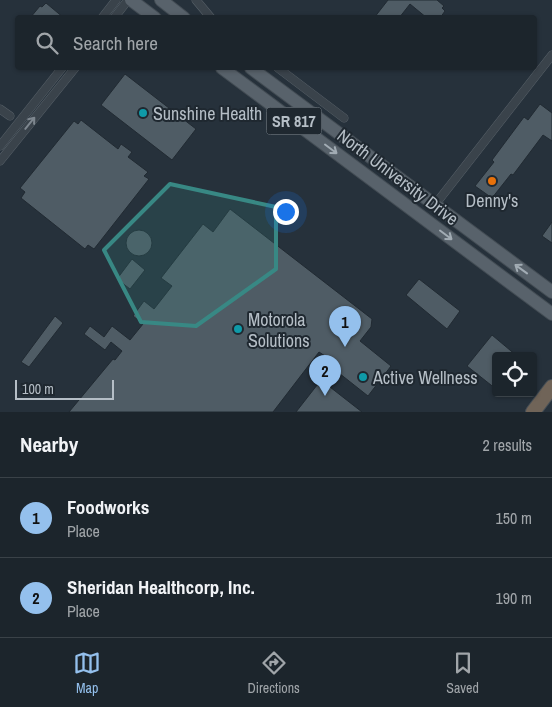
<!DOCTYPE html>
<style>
:root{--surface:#1c252c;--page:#293138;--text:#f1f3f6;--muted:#a0a5a9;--line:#3a4248;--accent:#94c0ed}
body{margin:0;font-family:"Archivo Narrow",sans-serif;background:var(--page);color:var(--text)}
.controls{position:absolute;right:15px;bottom:15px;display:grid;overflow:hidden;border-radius:5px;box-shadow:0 1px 4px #0004}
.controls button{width:45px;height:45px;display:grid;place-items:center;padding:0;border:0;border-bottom:1px solid var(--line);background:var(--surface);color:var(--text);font:25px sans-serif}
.scale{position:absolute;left:15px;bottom:12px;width:99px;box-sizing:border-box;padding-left:5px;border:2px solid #b5bec6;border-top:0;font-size:14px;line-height:18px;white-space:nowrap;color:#b5bec6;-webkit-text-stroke:4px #1f2830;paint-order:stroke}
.you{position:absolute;left:285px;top:211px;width:18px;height:18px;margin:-12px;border:4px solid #fff;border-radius:50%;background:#1a73e8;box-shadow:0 0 0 8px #1a73e833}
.badge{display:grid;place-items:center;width:32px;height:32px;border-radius:50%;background:var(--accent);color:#111;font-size:16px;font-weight:700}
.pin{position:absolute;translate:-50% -41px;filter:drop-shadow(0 1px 2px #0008)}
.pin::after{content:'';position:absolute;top:26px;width:18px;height:15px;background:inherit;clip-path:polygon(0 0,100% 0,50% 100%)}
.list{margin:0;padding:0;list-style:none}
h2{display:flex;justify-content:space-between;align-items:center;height:65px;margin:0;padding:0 20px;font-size:21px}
h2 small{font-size:16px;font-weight:400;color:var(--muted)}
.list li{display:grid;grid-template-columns:32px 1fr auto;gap:15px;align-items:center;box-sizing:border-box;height:80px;padding:0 20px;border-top:1px solid var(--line)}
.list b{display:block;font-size:19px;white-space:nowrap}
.list p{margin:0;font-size:16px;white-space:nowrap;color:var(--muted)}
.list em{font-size:16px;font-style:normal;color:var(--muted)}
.icon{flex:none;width:28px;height:28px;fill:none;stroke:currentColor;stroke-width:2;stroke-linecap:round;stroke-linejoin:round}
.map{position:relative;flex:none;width:552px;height:412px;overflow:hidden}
.search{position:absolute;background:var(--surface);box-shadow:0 1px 4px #0004;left:15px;right:15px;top:15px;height:55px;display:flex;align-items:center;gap:12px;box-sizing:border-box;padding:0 18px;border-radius:5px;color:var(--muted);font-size:19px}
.sheet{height:225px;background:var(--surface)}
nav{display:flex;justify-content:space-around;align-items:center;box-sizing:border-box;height:70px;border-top:1px solid var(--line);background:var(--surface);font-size:14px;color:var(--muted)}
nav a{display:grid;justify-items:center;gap:2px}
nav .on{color:var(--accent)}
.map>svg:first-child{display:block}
.building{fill:#4f5c65;stroke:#212a32}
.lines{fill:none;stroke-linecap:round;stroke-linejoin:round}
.street-casing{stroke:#586169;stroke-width:9}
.primary-casing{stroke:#434c54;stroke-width:14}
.highway-casing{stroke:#454e56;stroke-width:16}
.street{stroke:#3a434b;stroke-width:8}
.primary{stroke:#58626b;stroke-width:12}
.highway{stroke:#706458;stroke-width:14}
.oneway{stroke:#7e878f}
.oneway2{stroke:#a2acb4}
.marked{fill:#388884;fill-opacity:0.2;stroke:#388884;stroke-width:4;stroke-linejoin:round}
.culture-dot{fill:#0f9aa8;stroke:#1f2830;stroke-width:2}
.food-dot{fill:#e8710a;stroke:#1f2830;stroke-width:2}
.labels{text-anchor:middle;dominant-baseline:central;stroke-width:4;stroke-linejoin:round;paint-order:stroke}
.shield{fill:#1f2830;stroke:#889199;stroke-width:1}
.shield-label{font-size:16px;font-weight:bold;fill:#b5bec6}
.poi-label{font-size:18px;fill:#b5bec6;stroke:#1f2830;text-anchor:start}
.street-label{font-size:18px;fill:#b5bec6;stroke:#1f2830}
</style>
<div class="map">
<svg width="552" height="412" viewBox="0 0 552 412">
<rect width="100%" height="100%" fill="#26313b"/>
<!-- building -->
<path class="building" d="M388,0H437L444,6L442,8L445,11L440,18H427L410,4L399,18H374Z
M46,3L64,18H30L40,6L42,7Z
M125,74L196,129L172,160L101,105Z
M540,104L552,113V141L543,135L513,175L511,174L492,198L475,186L494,162L492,160L524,117L528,120Z
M81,120L118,149L121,144L132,152L128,157L148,172L144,176L149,179L94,249L88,245L85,249L21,198L25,192L20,188L74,121L78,124Z
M230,209L372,319L371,327L360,341L391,366L368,396L325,362L328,358L319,352L273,412H69L113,359L115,360L122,351L111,342L105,350L84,334L90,326L104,337L112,326L130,340L143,324L133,316L144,301L154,309L172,286L161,278L203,224L213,232Z
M552,222V243L542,236Z
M126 243a13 13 0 1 1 26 0a13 13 0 1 1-26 0Z
M132,259L145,270L130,289L117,279Z
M419,279L460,311L447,329L406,295Z
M55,316L63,323L29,367L21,362Z
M492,335L517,356H496V389L467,366Z
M321,380L362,412H296Z"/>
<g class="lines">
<defs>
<path id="street" d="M196,0L211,18
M102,18L116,0
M114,18L128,0
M278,68L344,118
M0,109L10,116
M0,146L62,68
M0,161L75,68
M434,206L552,55"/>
<path id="primary" d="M131,0L155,18
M161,0L184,18
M222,68L552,314
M251,68L552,292"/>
<path id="highway" d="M533,412L552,387"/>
</defs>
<!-- street casing -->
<use href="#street" class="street-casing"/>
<!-- primary casing -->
<use href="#primary" class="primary-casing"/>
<!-- highway casing -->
<use href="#highway" class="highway-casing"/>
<!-- street -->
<use href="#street" class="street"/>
<!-- primary -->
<use href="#primary" class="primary"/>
<!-- highway -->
<use href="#highway" class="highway"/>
</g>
<!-- one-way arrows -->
<defs><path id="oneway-shaft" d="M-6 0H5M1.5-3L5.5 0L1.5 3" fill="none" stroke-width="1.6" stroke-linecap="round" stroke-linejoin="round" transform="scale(1.25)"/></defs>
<use class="oneway" href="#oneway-shaft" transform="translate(30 123) rotate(-51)"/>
<g class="oneway2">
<use href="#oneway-shaft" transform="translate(331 149) rotate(37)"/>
<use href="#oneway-shaft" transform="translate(446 235) rotate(37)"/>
<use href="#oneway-shaft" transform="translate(521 269) rotate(-144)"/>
</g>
<!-- marked area -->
<path class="marked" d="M170,184L276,207V269L196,326L141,322L104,250Z"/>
<!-- markers -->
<g class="culture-dot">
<circle cx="143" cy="113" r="5"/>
<circle cx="238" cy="329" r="5"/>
<circle cx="363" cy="377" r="5"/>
</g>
<circle class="food-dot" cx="492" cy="181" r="5"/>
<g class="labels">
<!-- shield labels -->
<rect class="shield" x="266.5" y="107.5" width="55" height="27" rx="4"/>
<g class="shield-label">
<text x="294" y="121">SR 817</text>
</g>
<!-- poi labels -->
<g class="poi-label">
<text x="153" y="113">Sunshine Health</text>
<text x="492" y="200" text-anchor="middle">Denny's</text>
<text x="248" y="319">Motorola<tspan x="248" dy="21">Solutions</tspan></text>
<text x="373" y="377">Active Wellness</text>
</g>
<!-- street labels -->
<g class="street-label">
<text transform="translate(398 177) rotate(37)">North University Drive</text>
</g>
</g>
</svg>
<div class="controls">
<button><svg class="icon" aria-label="locate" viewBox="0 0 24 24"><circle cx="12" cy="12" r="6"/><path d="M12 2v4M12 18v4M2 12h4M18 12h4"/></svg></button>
</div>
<div class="scale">100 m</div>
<div class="you"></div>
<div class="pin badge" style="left:345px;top:347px">1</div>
<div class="pin badge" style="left:325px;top:396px">2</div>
<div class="search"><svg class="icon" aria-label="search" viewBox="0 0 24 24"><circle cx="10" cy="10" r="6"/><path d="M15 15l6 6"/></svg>Search here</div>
</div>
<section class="sheet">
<h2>Nearby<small>2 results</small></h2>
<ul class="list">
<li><span class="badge">1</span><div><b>Foodworks</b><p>Place</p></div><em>150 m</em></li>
<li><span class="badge">2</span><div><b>Sheridan Healthcorp, Inc.</b><p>Place</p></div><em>190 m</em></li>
</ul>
</section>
<nav>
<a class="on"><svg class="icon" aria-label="map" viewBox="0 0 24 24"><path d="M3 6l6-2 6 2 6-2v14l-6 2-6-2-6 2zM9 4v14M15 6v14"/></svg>Map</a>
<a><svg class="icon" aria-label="directions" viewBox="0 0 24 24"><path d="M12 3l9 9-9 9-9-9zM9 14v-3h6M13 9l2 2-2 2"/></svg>Directions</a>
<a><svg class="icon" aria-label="saved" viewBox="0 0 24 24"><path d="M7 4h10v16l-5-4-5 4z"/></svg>Saved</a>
</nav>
